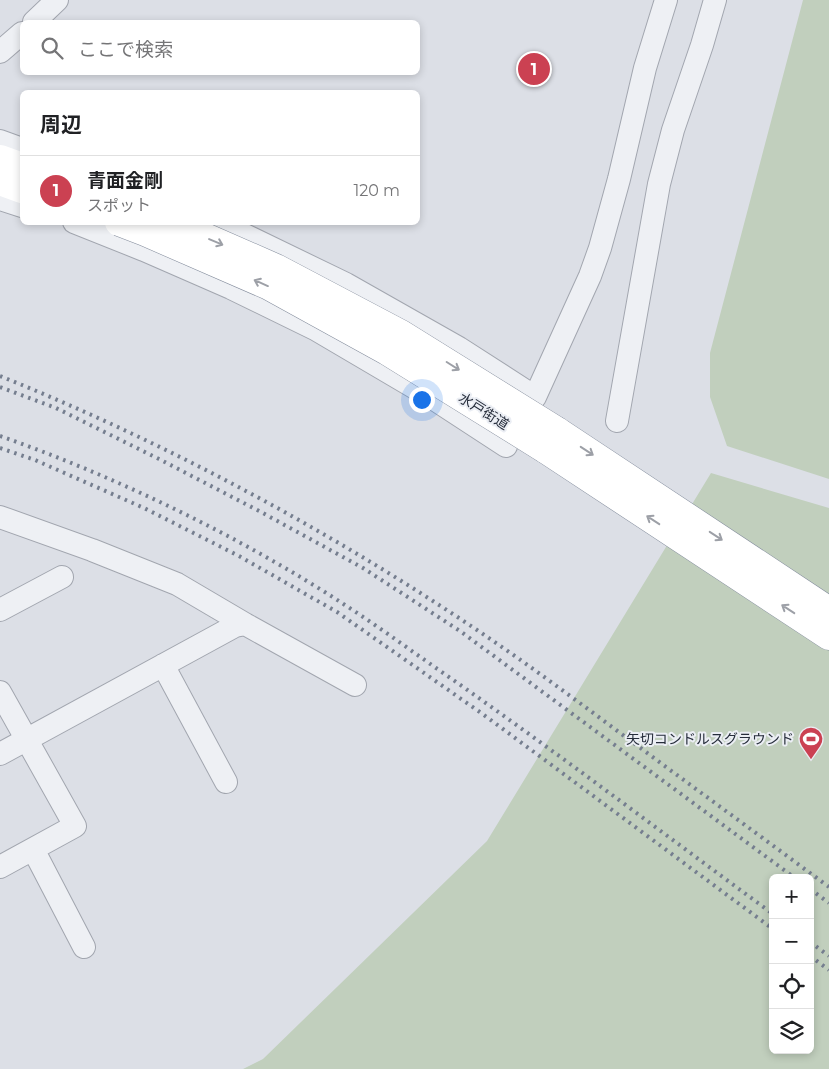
<!DOCTYPE html>
<html lang="ja">
<meta charset="utf-8">
<style>
:root{--surface:#fff;--page:#f6f6f6;--text:#202124;--muted:#757577;--line:#e0e0e0;--accent:#cb4152}
body{margin:0;font-family:Montserrat,"Noto Sans JP",sans-serif;background:var(--page);color:var(--text)}
.controls{position:absolute;right:15px;bottom:15px;display:grid;overflow:hidden;border-radius:8px;box-shadow:0 2px 8px #0003}
.controls button{width:45px;height:45px;display:grid;place-items:center;padding:0;border:0;border-bottom:1px solid var(--line);background:var(--surface);color:var(--text);font:25px sans-serif}
.you{position:absolute;left:421px;top:399px;width:18px;height:18px;margin:-12px;border:4px solid #fff;border-radius:50%;background:#1a73e8;box-shadow:0 0 0 8px #1a73e833}
.badge{display:grid;place-items:center;width:32px;height:32px;border-radius:50%;background:var(--accent);color:#fff;font-size:16px;font-weight:700}
.pin{position:absolute;translate:-50% -50%;border:2px solid #fff;box-shadow:0 1px 5px #0006}
.list{margin:0;padding:0;list-style:none}
h2{display:flex;justify-content:space-between;align-items:center;height:65px;margin:0;padding:0 20px;font-size:21px}
h2 small{font-size:16px;font-weight:400;color:var(--muted)}
.list li{display:grid;grid-template-columns:32px 1fr auto;gap:15px;align-items:center;box-sizing:border-box;height:70px;padding:0 20px;border-top:1px solid var(--line)}
.list b{display:block;font-size:19px;white-space:nowrap}
.list p{margin:0;font-size:16px;white-space:nowrap;color:var(--muted)}
.list em{font-size:16px;font-style:normal;color:var(--muted)}
.icon{flex:none;width:28px;height:28px;fill:none;stroke:currentColor;stroke-width:2;stroke-linecap:round;stroke-linejoin:round}
.map{position:relative;flex:none;width:829px;height:1069px;overflow:hidden}
.search{position:absolute;background:var(--surface);box-shadow:0 2px 8px #0003;left:20px;top:20px;width:400px;height:55px;display:flex;align-items:center;gap:12px;box-sizing:border-box;padding:0 18px;border-radius:8px;color:var(--muted);font-size:19px}
.panel{position:absolute;background:var(--surface);box-shadow:0 2px 8px #0003;left:20px;top:90px;width:400px;height:135px;border-radius:8px}
.map>svg:first-child{display:block}
.green{fill:#c1cfbd;fill-rule:evenodd}
.lines{fill:none;stroke-linecap:round;stroke-linejoin:round}
.minor-casing{stroke:#a2a6af;stroke-width:24}
.highway-casing{stroke:#838c9c;stroke-width:29}
.minor{stroke:#eef0f4;stroke-width:22}
.highway{stroke:#fff;stroke-width:28}
.rail{stroke:#757e8f;stroke-width:4;stroke-dasharray:2.5 5;stroke-linecap:butt}
.highway-bridge-casing{stroke:#838c9c;stroke-width:29;stroke-linecap:butt}
.highway-bridge{stroke:#fff;stroke-width:28}
.oneway{stroke:#9da0a7}
.labels{text-anchor:middle;dominant-baseline:central;stroke-width:4;stroke-linejoin:round;paint-order:stroke}
.street-label{font-size:14px;fill:#262d3b;stroke:#ebeef4}
.poi-label{font-size:14px;fill:#262d3b;stroke:#ebeef4;text-anchor:end}
</style>
<div class="map">
<svg width="829" height="1069" viewBox="0 0 829 1069">
<rect width="100%" height="100%" fill="#dcdfe6"/>
<!-- green -->
<path class="green" d="M803,0H829V479L727,446L710,397V353Z
M711,473L829,508V1069H243L263,1059L487,841ZM773,878H810V1050H773Z"/>
<g class="lines">
<defs>
<path id="minor" d="M34,22L57,0
M0,52L22,33
M0,141L22,149
M0,199L22,206
M74,222L144,250L231,288L315,329L434,399L506,446
M218,222L346,284L459,348L535,397L590,276L600,248L619,179L645,68L666,0
M617,421L659,184L673,130L702,45L715,0
M0,517L92,550L177,584L245,624
M0,610L62,577
M163,665L226,782
M0,692L75,826L0,867
M0,754L235,626L245,624L355,685
M33,849L84,947"/>
<path id="highway" d="M0,159L22,167
M0,181L22,189
M557,431L829,611
M545,449L829,636"/>
</defs>
<!-- minor casing -->
<use href="#minor" class="minor-casing"/>
<!-- highway casing -->
<use href="#highway" class="highway-casing"/>
<!-- minor -->
<use href="#minor" class="minor"/>
<!-- highway -->
<use href="#highway" class="highway"/>
<!-- rail -->
<path class="rail" d="M0,376C164,442 321,526 468,624C524,661 577,701 631,741C697,790 763,838 829,887
M0,387L56,408L159,459L261,512L363,568L460,631L795,878
M0,436C117,477 241,537 345,605C376,625 406,647 436,668C550,747 661,832 773,914
M0,448L35,460L144,508L239,556L337,612L484,715L773,929
M810,889L829,903
M810,942L829,956
M810,956L829,970"/>
<defs>
<path id="highway-bridge" d="M119,222L145,232L269,286L387,351L545,449
M171,222L276,268L401,334L557,431"/>
</defs>
<!-- highway-bridge casing -->
<use href="#highway-bridge" class="highway-bridge-casing"/>
<!-- highway-bridge -->
<use href="#highway-bridge" class="highway-bridge"/>
</g>
<!-- one-way arrows -->
<defs><path id="oneway-shaft" d="M-6 0H5M1.5-3L5.5 0L1.5 3" fill="none" stroke-width="1.6" stroke-linecap="round" stroke-linejoin="round" transform="scale(1.25)"/></defs>
<g class="oneway">
<use href="#oneway-shaft" transform="translate(216 242) rotate(23)"/>
<use href="#oneway-shaft" transform="translate(261 283) rotate(-156)"/>
<use href="#oneway-shaft" transform="translate(453 366) rotate(32)"/>
<use href="#oneway-shaft" transform="translate(587 451) rotate(33)"/>
<use href="#oneway-shaft" transform="translate(653 520) rotate(-147)"/>
<use href="#oneway-shaft" transform="translate(716 536) rotate(33)"/>
<use href="#oneway-shaft" transform="translate(788 609) rotate(-147)"/>
</g>
<!-- icons -->
<defs>
<symbol id="stadium-pin" viewBox="-11 -11 22 30"><path d="M0 17L-7.5 6A9.5 9.5 0 1 1 7.5 6Z" fill="#cb4152" stroke="#ebeef4"/><path d="M0-5a6.5 5 0 1 0 0 10a6.5 5 0 1 0 0-10ZM-3.5-1.8h7v3.6h-7Z" fill="#fff"/></symbol>
</defs>
<g fill-rule="evenodd">
<use href="#stadium-pin" x="797" y="725" width="28" height="38"/>
</g>
<g class="labels">
<!-- street labels -->
<g class="street-label">
<text transform="translate(484 411) rotate(32)">水戸街道</text>
</g>
<!-- poi labels -->
<g class="poi-label">
<text x="794" y="739">矢切コンドルスグラウンド</text>
</g>
</g>
</svg>
<div class="controls">
<button>+</button>
<button>−</button>
<button><svg class="icon" aria-label="locate" viewBox="0 0 24 24"><circle cx="12" cy="12" r="6"/><path d="M12 2v4M12 18v4M2 12h4M18 12h4"/></svg></button>
<button><svg class="icon" aria-label="layers" viewBox="0 0 24 24"><path d="M12 4l9 5-9 5-9-5zM3 14l9 5 9-5"/></svg></button>
</div>
<div class="you"></div>
<div class="pin badge" style="left:534px;top:69px">1</div>
<div class="search"><svg class="icon" aria-label="search" viewBox="0 0 24 24"><circle cx="10" cy="10" r="6"/><path d="M15 15l6 6"/></svg>ここで検索</div>
<section class="panel">
<h2>周辺<small></small></h2>
<ul class="list">
<li><span class="badge">1</span><div><b>青面金剛</b><p>スポット</p></div><em>120 m</em></li>
</ul>
</section>
</div>
